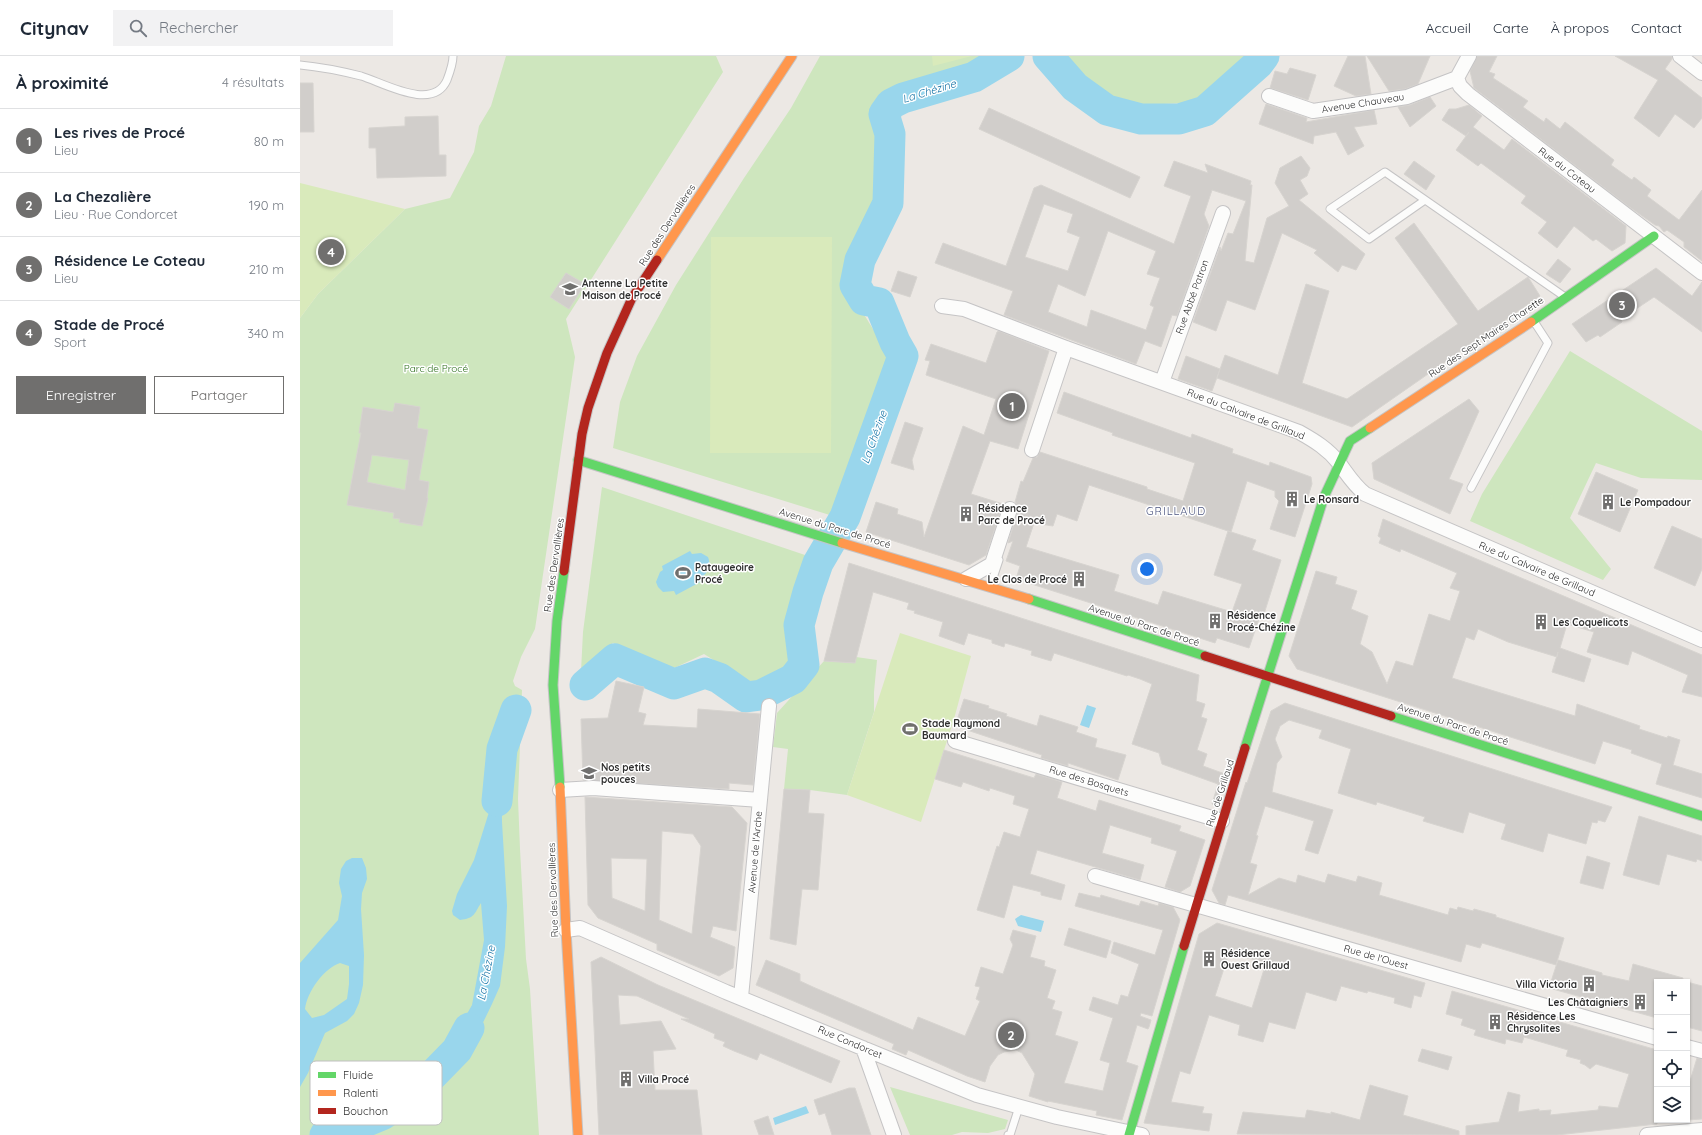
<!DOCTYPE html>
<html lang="fr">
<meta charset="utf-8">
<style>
:root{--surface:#fff;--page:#f2f2f3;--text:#1f2937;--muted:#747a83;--line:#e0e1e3;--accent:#706f6e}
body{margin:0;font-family:Quicksand,sans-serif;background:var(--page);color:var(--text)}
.controls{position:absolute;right:12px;bottom:12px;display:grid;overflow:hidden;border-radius:0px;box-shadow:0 1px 3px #0004}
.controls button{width:36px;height:36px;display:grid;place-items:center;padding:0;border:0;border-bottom:1px solid var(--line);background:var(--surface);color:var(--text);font:20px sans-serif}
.you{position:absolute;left:847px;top:513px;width:14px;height:14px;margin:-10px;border:3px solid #fff;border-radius:50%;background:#1a73e8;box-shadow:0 0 0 6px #1a73e833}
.badge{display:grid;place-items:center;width:26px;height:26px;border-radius:50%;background:var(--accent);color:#fff;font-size:13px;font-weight:700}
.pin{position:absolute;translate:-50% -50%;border:2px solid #fff;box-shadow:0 1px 4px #0006}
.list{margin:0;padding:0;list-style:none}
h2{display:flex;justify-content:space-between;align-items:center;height:52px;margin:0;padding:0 16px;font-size:17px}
h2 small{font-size:13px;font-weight:400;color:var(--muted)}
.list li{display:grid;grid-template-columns:26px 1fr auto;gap:12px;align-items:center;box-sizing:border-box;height:64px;padding:0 16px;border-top:1px solid var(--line)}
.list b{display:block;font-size:15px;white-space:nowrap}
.list p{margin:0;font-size:13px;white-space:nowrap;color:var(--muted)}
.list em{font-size:13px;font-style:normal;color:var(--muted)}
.actions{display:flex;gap:8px;padding:12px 16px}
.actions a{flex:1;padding:9px 0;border:1px solid var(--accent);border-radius:0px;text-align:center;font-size:14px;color:var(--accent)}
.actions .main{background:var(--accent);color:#fff}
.icon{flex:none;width:22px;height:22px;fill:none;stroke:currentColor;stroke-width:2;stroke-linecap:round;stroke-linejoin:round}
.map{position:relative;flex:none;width:1402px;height:1079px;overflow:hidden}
header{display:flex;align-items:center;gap:24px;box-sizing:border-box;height:56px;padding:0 20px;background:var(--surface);border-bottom:1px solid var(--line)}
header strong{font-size:19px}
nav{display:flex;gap:22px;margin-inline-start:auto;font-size:14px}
.search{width:280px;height:36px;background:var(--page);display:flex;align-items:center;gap:10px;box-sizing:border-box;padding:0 14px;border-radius:0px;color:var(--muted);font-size:15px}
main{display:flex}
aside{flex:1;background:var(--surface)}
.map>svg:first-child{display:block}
.green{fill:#cee6be}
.pitch{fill:#d9eabb}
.water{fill:#99d6ec;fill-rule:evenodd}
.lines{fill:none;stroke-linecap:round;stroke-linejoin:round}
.river{stroke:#99d6ec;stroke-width:31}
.building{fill:#d1cecb;stroke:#d7d4d0;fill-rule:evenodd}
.lane-casing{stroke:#c5c4c5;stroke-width:9}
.street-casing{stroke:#c5c4c5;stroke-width:16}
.fast-casing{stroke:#c5c4c5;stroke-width:11}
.slow-casing{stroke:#c5c4c5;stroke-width:11}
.jam-casing{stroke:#c5c4c5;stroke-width:11}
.lane{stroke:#fcfcfb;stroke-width:7}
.street{stroke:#fcfcfb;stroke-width:14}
.fast{stroke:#63d668;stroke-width:9}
.slow{stroke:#ff974d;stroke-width:9}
.jam{stroke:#b3261e;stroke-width:9}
.labels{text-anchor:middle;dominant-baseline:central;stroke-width:3;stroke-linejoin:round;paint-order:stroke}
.street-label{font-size:10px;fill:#2e2e2e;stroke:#fff}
.poi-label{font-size:10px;font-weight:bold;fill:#2e2e2e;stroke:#fff;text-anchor:start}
.park-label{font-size:10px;fill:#2c6e1b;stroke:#fff}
.water-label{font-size:11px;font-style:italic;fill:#0d6fa3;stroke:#fff}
.neighbourhood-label{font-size:11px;letter-spacing:1px;fill:#4d5680;stroke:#fff}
.key{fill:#fff;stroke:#c0c0c0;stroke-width:1}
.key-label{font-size:11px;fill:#2e2e2e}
</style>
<header>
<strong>Citynav</strong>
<div class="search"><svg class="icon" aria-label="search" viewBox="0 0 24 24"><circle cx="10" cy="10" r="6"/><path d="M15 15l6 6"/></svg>Rechercher</div>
<nav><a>Accueil</a><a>Carte</a><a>À propos</a><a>Contact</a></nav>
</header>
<main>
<aside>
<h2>À proximité<small>4 résultats</small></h2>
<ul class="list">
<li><span class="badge">1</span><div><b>Les rives de Procé</b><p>Lieu</p></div><em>80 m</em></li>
<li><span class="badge">2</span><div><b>La Chezalière</b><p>Lieu · Rue Condorcet</p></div><em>190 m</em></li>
<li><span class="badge">3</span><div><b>Résidence Le Coteau</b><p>Lieu</p></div><em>210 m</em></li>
<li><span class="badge">4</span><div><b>Stade de Procé</b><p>Sport</p></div><em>340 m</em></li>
</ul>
<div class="actions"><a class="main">Enregistrer</a><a>Partager</a></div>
</aside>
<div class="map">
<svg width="1402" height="1079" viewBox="0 0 1402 1079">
<rect width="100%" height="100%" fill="#ece8e4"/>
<!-- green -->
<path class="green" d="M206,0H416L423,16L266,263L275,301L235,573L221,601L213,625L215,630L222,634L218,743L220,793L226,903L230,933L239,1079H0V262L18,238L105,153L150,142L174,96L179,70L191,50Z
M520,0H700L671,16L592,39L576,49L585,79L582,142L564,186L547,220L555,244L591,302L533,460L313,392L320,346L337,300L376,229L444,122L491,52Z
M756,0H955L911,46L816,50Z
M1270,295L1402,375V424L1341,422L1296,407L1270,462L1311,513L1303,524L1170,465L1182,438Z
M302,431L505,499L491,561L494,607L455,630L404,598L370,614L313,587L281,615L283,576Z
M556,601L577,604L574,636V656L547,739L510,734L484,733L488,693L473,691L477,657L524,605L555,607Z
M590,1031L708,1064L705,1073L688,1077L662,1076L652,1079H610Z"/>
<!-- pitch -->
<path class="pitch" d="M632,0H672L633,10Z
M0,127L105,153L18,238L0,262Z
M411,181H532L531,397H410Z
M600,577L671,600L654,663L621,766L547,739Z"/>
<!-- water -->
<path class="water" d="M390,495L392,498L401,497L408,501C411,509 409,515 403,520L404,524L376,539L374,535L363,536L358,531L356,526L360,516L363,514L362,510Z
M787,649L796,652L789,672L780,669Z
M190,701L201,703L202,766L207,850L205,891L200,930L192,948L176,981L167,996L148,1013L143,1000L172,949L184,884L181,847C174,858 175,862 160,864L153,859L152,855L157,838L174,804L189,756Z
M52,802H62L66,812L67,823L62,837L61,853L64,899L63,929L59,947L54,958L47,965L25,977L8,1017L0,1031V907L38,864L42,840L39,827L41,813L46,805ZM40,907L49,910V928L47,943L24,959L12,962L5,953C7,936 24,912 40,907Z
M721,859L744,865L741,876L718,870L715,863Z
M506,1050L509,1057L475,1069L473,1062Z"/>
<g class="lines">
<!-- river -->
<path class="river" d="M748,0L775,31L807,54L841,63H879L905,55L958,8L964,0
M285,629L315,603L374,628L405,617L419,622L446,641L461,639L493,623L504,609L499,569L508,536L518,507L545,461L603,300L595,286L579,247L564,244L555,229L560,204L588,147L590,78L584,58L591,48L603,42L674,21L709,0
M197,745L202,693L216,654
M25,1079L40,1076L82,1059L117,1035L157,994L169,972"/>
</g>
<!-- building -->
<path class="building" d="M1048,0H1065L1071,38L1056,40L1034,30Z
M1067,0H1130L1118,28L1105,33L1089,35Z
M1177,0H1197L1189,16L1195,18L1193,22L1228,45L1223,51L1244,66L1246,62L1260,73L1265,66L1314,104L1311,109L1332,124L1334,121L1351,134L1347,140L1379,164L1402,134V205L1384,191V186L1367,174L1364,176L1359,170L1355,169L1328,150L1174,32L1170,15Z
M1315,0H1372V3L1365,13L1402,42V62L1394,72L1375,58L1359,81L1334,62L1358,24Z
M990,12L1016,19L1008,44L970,32L975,15L987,18Z
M0,27H13L14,76H0Z
M1130,41L1136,50L1110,71L1098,51L1110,49Z
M966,48L1007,62L1006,66L1074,54L1077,68L1054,71L1064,90L1048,99L1036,76L1014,80L1013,88L959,68Z
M1169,49L1182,60L1173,71L1204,94L1212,83L1326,170L1325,187L1312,195L1296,183L1293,185L1274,170L1257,192L1238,177L1247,166L1221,147L1226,140L1181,107L1178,110L1156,94L1169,76L1166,80L1142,64L1149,53H1156Z
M689,52L840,121L830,142L679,73Z
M138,60L139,99H146V120L77,122L76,92H69V72L105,70V61Z
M1001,100L1010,112L1007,120L1000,124L1008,138L999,144L1065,198L1056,214L1042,209L1038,216L1014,197L1017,194L982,177L955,254L927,244L916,275L893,266L920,191L921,195L928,177L933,178L946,145L912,134L904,158L909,170L877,260L872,259L861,291L845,285L836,308L704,259L713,235L635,207L643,187L706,210L734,132L741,129L874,188L891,140L864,130L874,105L908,117L905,108L951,125L950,129H952L945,205L954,207L967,162L989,150L975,127L980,112ZM744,148L773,158L767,176L780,181L768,215L725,201ZM808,175L856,195L847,218L860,222L850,249L854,251L846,274L791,254L787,271L748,256L758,228L785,240Z
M1114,105L1135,120L1126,134L1104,118Z
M1114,167L1178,255L1228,221L1240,240L1052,371L917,322L925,299L978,319L1006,228L1029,235L1002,327L1047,343L1158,268L1095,182Z
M1258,203L1271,213L1260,227L1246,218Z
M1356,212L1392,240L1402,226V276L1354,241L1321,263L1322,266L1300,281L1298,279L1286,286L1272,268Z
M598,215L617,221L610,241L591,235Z
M266,217L285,228L269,253L250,241Z
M699,275L749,295L718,393L690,385L671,438L703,448L686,499L669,509L566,476L576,446L598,453L597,458L622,466L624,481L663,370L684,379L696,343L626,319L630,305L625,304L631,288L686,307L697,276Z
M886,300L920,313L912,335L878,323Z
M764,336L891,382L892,378L933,393L932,397L969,410L970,406L1011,421L1012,428L995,481L970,473L979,445L975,441V435L947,425L931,476L789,429L777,465L757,458L753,470L734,467L726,491L819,519L814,535L858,549L863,535L932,556L942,528L914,519L928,475L956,484L952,494L981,504L964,558L961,557L949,592L917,582L915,587L716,523L720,510L706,505L713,485L708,487L718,455V451L715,446L721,425L723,426L733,402L737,401L740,396L847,431V433L883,445L895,407L812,379L813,377L757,357Z
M1169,343L1179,355L1149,423L1163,428L1150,458L1074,423L1072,407Z
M95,347L120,351L117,372L128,374L119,424L129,426L127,442H128L122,470L99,466L100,463L93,462L94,457L47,449L61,377H59L63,351L93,356ZM72,399L109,404L105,434L67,426Z
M605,366L623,372L612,404L614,414L591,407Z
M1296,416L1338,434L1320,476L1278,458Z
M1083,463L1402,599V641L1382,636L1388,619L1332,595L1328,609L1287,596L1294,576L1267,568L1260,592L1291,603L1284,626L1252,616L1258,596L1257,601L1208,586L1178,573L1174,584L1166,581L1152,622L1275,660L1277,648L1340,670L1339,673L1367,682L1368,680L1380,684L1373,709L1402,718V742L1356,728L1362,708L1331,697L1332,694L1303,685L1295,708L997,613L989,600L1016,515L1037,521L1035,528L1057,535L1051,553L1068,560L1060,588L1072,596L1087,628L1096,605L1113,610L1129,558L1150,565L1160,535L1150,532L1157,517L1101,493L1100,496L1079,487L1081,482L1078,480Z
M1372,470L1402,483V513L1395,530L1354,512Z
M549,507L899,619L896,645L905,648L901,661L907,663L897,694L907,698L903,710L925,718L916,749L912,748L918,728L862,708L859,697L832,688L852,628L840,623L828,619L827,620L754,597L751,605L731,599L732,595L705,587L704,591L692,587V584L668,577L664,589L639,580L643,566L614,557L615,555L607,553L609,547L573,536L555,607L524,605Z
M316,625L344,631L338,656L346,658L343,669L397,672L398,653L460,658L453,729L429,727V733L283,724L281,663L308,662Z
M664,643L689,650L688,652L707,658L706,660L737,670L740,659L778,671L776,676L797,683L795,691L826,699L818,724L768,707V710L741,702L742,699L655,670Z
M985,647L1312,751L1305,766L1298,764L1297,767L1292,766L1286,788L1248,777L1243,796L1201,783L1206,768L1169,756L1163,777L1123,765L1125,761L1077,746L1076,749L1038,737L1051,693L1019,682L1022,674L989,664L980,670L975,683L982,701L977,707L972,736L1033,754L1018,798L1005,794L1014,765L965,750L956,779L958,780L950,807L957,809L948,839L979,822L996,827L998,819L1025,827L1028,818L1056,826L1058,820L1082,827L1079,839L1148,859L1150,852L1157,854L1158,851L1173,855L1174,853L1196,859V861L1264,882L1256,909L1182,887L1180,892L1166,888L1161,906L928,839L925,849L919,847L912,834L946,726L947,727L971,655Z
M644,694L734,722L736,718L762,726L757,742L796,755L799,744L881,770L879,775L905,784L890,830L880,836L865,831L877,795L851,787L852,782L810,769L802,797L844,809L840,824L737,794L730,818L765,829L761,844L741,839V836L713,829L704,862L677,854L697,790L699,791L704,776L720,781L729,753L713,748L715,740L690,732L689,735L663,726L661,731L635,723Z
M484,733L510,734L508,757L524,758L518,834L502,833L496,889L470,883Z
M285,741L432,751L447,767L436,875L413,870L410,881L435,891L433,912L419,920L357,894V888L298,862L288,849ZM362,775L393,778L401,790L392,878L359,864ZM311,802L347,803L345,855L312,842Z
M1339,760L1402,780V805L1397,803L1396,806L1367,798L1359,829L1323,819Z
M1287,800L1310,807L1303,833L1280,827Z
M779,837L800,842L801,839L839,850L841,845L858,850L859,847L873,851L880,864L852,960L841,957L840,960L851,964L849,971L848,973L837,969L826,1006L838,1010L822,1064L796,1059L797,1055L748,1045V1046L729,1040L735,1018L722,997L716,994L704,996L698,999L690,1010L685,1026L667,1020L608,994L606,999L592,993L594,988L456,929L466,904L500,918V925L513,931L613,974L618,961L665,980L680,945L676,943L680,931L675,930L681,911L703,918L713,889L710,883L713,874L736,880L730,901L745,905L744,910L756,914L747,942L755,945L752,953L762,956L755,979L778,986L764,1027L803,1035L810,1007L800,1004L813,962L789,954L793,941L818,949L821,939L828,941L839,908L811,897L814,886L855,899L863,874L775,850Z
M917,867L1125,927L1121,941L1114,939L1111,952L1094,947L1095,942L1068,935L1067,937L1041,930L1036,945L1006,936L995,973L969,966L963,986L938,979L940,969L909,959L890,1018L880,1015L871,1046L904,1051L902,1057L912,1058L909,1075L844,1067L899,878ZM929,897L966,907L952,952L915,940Z
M769,872L811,885L806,902L764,889Z
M301,901L358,929L540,1005L531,1027L460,997L457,1004L434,995L423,990L425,986L414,982L415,978L381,963H389L337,940L318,939L320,969L361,965L376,993L353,995L355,1034H397L402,1079H299L291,906Z
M1258,904L1302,917V919L1329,925L1333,908L1383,922L1382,926H1357V962L1249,932Z
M1387,926L1402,930V975L1387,971Z
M1152,935L1357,994V1068L1257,1079H1166V1070L1199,1066L1208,1036L1220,1039L1218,1056L1239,1053V1055L1251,1054L1250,1059L1298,1054L1299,1050L1318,1052L1329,1018L1296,1008L1290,1013L1285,1009L1280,1007L1281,1004L1266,1000L1268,994L1224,981L1222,987L1206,983L1205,988L1174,979L1176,974L1161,969L1163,963L1146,958Z
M1122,993L1152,1001L1148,1014L1118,1005Z
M1397,1002L1402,1003V1063L1387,1064V1035Z
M1070,1029L1108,1040L1103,1059L1159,1075V1079L937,1078L943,1056L1005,1062L1007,1054L1031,1058V1056L1060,1064Z
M549,1032H555L571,1079H532L525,1057L519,1059L514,1044Z
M468,1060L474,1079H459L454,1065Z"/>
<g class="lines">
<defs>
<path id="lane" d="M0,9C21,11 41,15 61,20C84,27 133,56 147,24C150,16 153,8 153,0
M1125,144L1069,183L1030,153L1085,116L1265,241
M1171,432L1248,287L1233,264
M690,531L699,504
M708,1079H710L719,1051"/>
<path id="street" d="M1169,0L1157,22L1160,30L1168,38L1402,217
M1380,0L1402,17
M969,40L1013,55L1107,41L1157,22
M642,250L664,253L766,292L999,376C1015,385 1028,393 1039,407C1048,419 1053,428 1065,438L1402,584
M862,326L923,157
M732,394L766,292
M666,523L692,508L710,453
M655,685L922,765
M260,734L293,732L460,744
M795,820L1357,982
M266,874L280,872L426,936L677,1039L757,1061L842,1079
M441,941L469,650
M1387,991L1402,995
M563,992L594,1079
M1347,1079L1402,1074"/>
<path id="fast" d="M1231,266L1354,180
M278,404L542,487
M729,543L905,600
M1091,660L1402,760
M945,692L1024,441L1050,385L1070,372
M260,731L253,629L257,565L264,515
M829,1079L884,890"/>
<path id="slow" d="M357,204L492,0
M1070,372L1231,266
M542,487L729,543
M260,731L266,874L278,1079"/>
<path id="jam" d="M264,515L282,378L288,352L307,297L332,242L357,204
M905,600L1091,660
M884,890L945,692"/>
</defs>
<!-- lane casing -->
<use href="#lane" class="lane-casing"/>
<!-- street casing -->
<use href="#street" class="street-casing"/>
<!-- fast casing -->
<use href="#fast" class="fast-casing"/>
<!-- slow casing -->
<use href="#slow" class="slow-casing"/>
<!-- jam casing -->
<use href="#jam" class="jam-casing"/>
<!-- lane -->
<use href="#lane" class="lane"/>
<!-- street -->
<use href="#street" class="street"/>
<!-- fast -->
<use href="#fast" class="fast"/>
<!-- slow -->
<use href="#slow" class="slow"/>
<!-- jam -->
<use href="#jam" class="jam"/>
</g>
<!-- icons -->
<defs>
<symbol id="school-bare" viewBox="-9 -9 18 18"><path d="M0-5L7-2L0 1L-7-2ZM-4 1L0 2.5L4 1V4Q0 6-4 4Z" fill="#706f6e" stroke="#fff" stroke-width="2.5" paint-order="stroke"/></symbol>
<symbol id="building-bare" viewBox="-9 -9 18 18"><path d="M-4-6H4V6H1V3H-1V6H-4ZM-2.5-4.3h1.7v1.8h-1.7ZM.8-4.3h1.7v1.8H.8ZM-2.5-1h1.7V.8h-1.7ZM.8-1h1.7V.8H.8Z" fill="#706f6e" stroke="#fff" stroke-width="2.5" paint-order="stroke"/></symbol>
<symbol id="stadium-bare" viewBox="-9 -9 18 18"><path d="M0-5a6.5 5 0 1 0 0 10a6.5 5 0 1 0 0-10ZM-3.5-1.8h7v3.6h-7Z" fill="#706f6e" stroke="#fff" stroke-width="2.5" paint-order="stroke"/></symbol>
</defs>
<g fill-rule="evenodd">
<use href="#school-bare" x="259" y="222" width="22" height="22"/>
<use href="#building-bare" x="981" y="432" width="22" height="22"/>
<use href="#building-bare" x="1297" y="435" width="22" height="22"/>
<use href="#building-bare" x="655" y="447" width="22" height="22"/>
<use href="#stadium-bare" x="372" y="506" width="22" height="22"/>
<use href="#building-bare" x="768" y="512" width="22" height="22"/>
<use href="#building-bare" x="904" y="554" width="22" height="22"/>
<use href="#building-bare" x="1230" y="555" width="22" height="22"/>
<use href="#stadium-bare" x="599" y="662" width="22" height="22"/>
<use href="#school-bare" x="278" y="706" width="22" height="22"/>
<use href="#building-bare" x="898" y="892" width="22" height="22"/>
<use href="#building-bare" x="1278" y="917" width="22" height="22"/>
<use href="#building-bare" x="1329" y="935" width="22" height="22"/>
<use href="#building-bare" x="1184" y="955" width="22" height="22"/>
<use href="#building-bare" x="315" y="1012" width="22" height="22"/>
</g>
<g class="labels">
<!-- street labels -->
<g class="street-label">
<text transform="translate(1063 47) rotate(-9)">Avenue Chauveau</text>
<text transform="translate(1267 114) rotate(37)">Rue du Coteau</text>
<text transform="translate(367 169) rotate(-57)">Rue des Dervallières</text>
<text transform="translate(892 241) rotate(-70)">Rue Abbé Patron</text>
<text transform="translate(1186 281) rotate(-34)">Rue des Sept Maires Charette</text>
<text transform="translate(946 358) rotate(21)">Rue du Calvaire de Grillaud</text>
<text transform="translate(535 472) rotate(17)">Avenue du Parc de Procé</text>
<text transform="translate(254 509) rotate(-82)">Rue des Dervallières</text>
<text transform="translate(1237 513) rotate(23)">Rue du Calvaire de Grillaud</text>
<text transform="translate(844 569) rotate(18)">Avenue du Parc de Procé</text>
<text transform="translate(1153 668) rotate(18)">Avenue du Parc de Procé</text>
<text transform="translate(789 725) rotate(17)">Rue des Bosquets</text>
<text transform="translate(920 737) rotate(-72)">Rue de Grillaud</text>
<text transform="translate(455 796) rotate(-85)">Avenue de l'Arche</text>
<text transform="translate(253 834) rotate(-92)">Rue des Dervallières</text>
<text transform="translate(1076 901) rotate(16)">Rue de l'Ouest</text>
<text transform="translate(550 986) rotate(23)">Rue Condorcet</text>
</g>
<!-- poi labels -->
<g class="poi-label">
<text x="282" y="227">Antenne La Petite<tspan x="282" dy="12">Maison de Procé</tspan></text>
<text x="1004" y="443">Le Ronsard</text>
<text x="1320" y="446">Le Pompadour</text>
<text x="678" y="452">Résidence<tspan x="678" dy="12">Parc de Procé</tspan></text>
<text x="395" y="511">Pataugeoire<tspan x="395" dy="12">Procé</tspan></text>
<text x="767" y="523" text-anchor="end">Le Clos de Procé</text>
<text x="927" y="559">Résidence<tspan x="927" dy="12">Procé-Chézine</tspan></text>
<text x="1253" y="566">Les Coquelicots</text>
<text x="622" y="667">Stade Raymond<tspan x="622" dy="12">Baumard</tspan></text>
<text x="301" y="711">Nos petits<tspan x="301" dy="12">pouces</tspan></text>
<text x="921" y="897">Résidence<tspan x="921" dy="12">Ouest Grillaud</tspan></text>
<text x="1277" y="928" text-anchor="end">Villa Victoria</text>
<text x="1328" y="946" text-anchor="end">Les Châtaigniers</text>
<text x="1207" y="960">Résidence Les<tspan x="1207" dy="12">Chrysolites</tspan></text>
<text x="338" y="1023">Villa Procé</text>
</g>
<!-- park labels -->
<g class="park-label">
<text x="136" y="312">Parc de Procé</text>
</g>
<!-- water labels -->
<g class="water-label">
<text transform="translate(629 35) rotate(-17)">La Chézine</text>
<text transform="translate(574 381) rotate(-70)">La Chézine</text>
<text transform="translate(186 917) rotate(-79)">La Chézine</text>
</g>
<!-- neighbourhood labels -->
<g class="neighbourhood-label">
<text x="876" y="455">GRILLAUD</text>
</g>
</g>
<!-- legend -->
<rect x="10" y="1005" width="132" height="64" rx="6" class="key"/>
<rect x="18" y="1016" width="18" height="6" fill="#63d668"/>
<rect x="18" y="1034" width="18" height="6" fill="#ff974d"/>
<rect x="18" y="1052" width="18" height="6" fill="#b3261e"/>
<g class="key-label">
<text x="43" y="1023">Fluide</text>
<text x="43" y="1041">Ralenti</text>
<text x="43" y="1059">Bouchon</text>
</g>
</svg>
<div class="controls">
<button>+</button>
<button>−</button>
<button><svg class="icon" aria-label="locate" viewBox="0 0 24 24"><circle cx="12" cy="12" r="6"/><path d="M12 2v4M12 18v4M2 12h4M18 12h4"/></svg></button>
<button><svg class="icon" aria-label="layers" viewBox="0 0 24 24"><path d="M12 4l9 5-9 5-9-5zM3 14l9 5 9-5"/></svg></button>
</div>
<div class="you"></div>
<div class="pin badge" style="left:712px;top:350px">1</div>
<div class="pin badge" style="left:711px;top:979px">2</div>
<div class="pin badge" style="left:1322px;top:249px">3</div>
<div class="pin badge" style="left:31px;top:196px">4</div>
</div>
</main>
